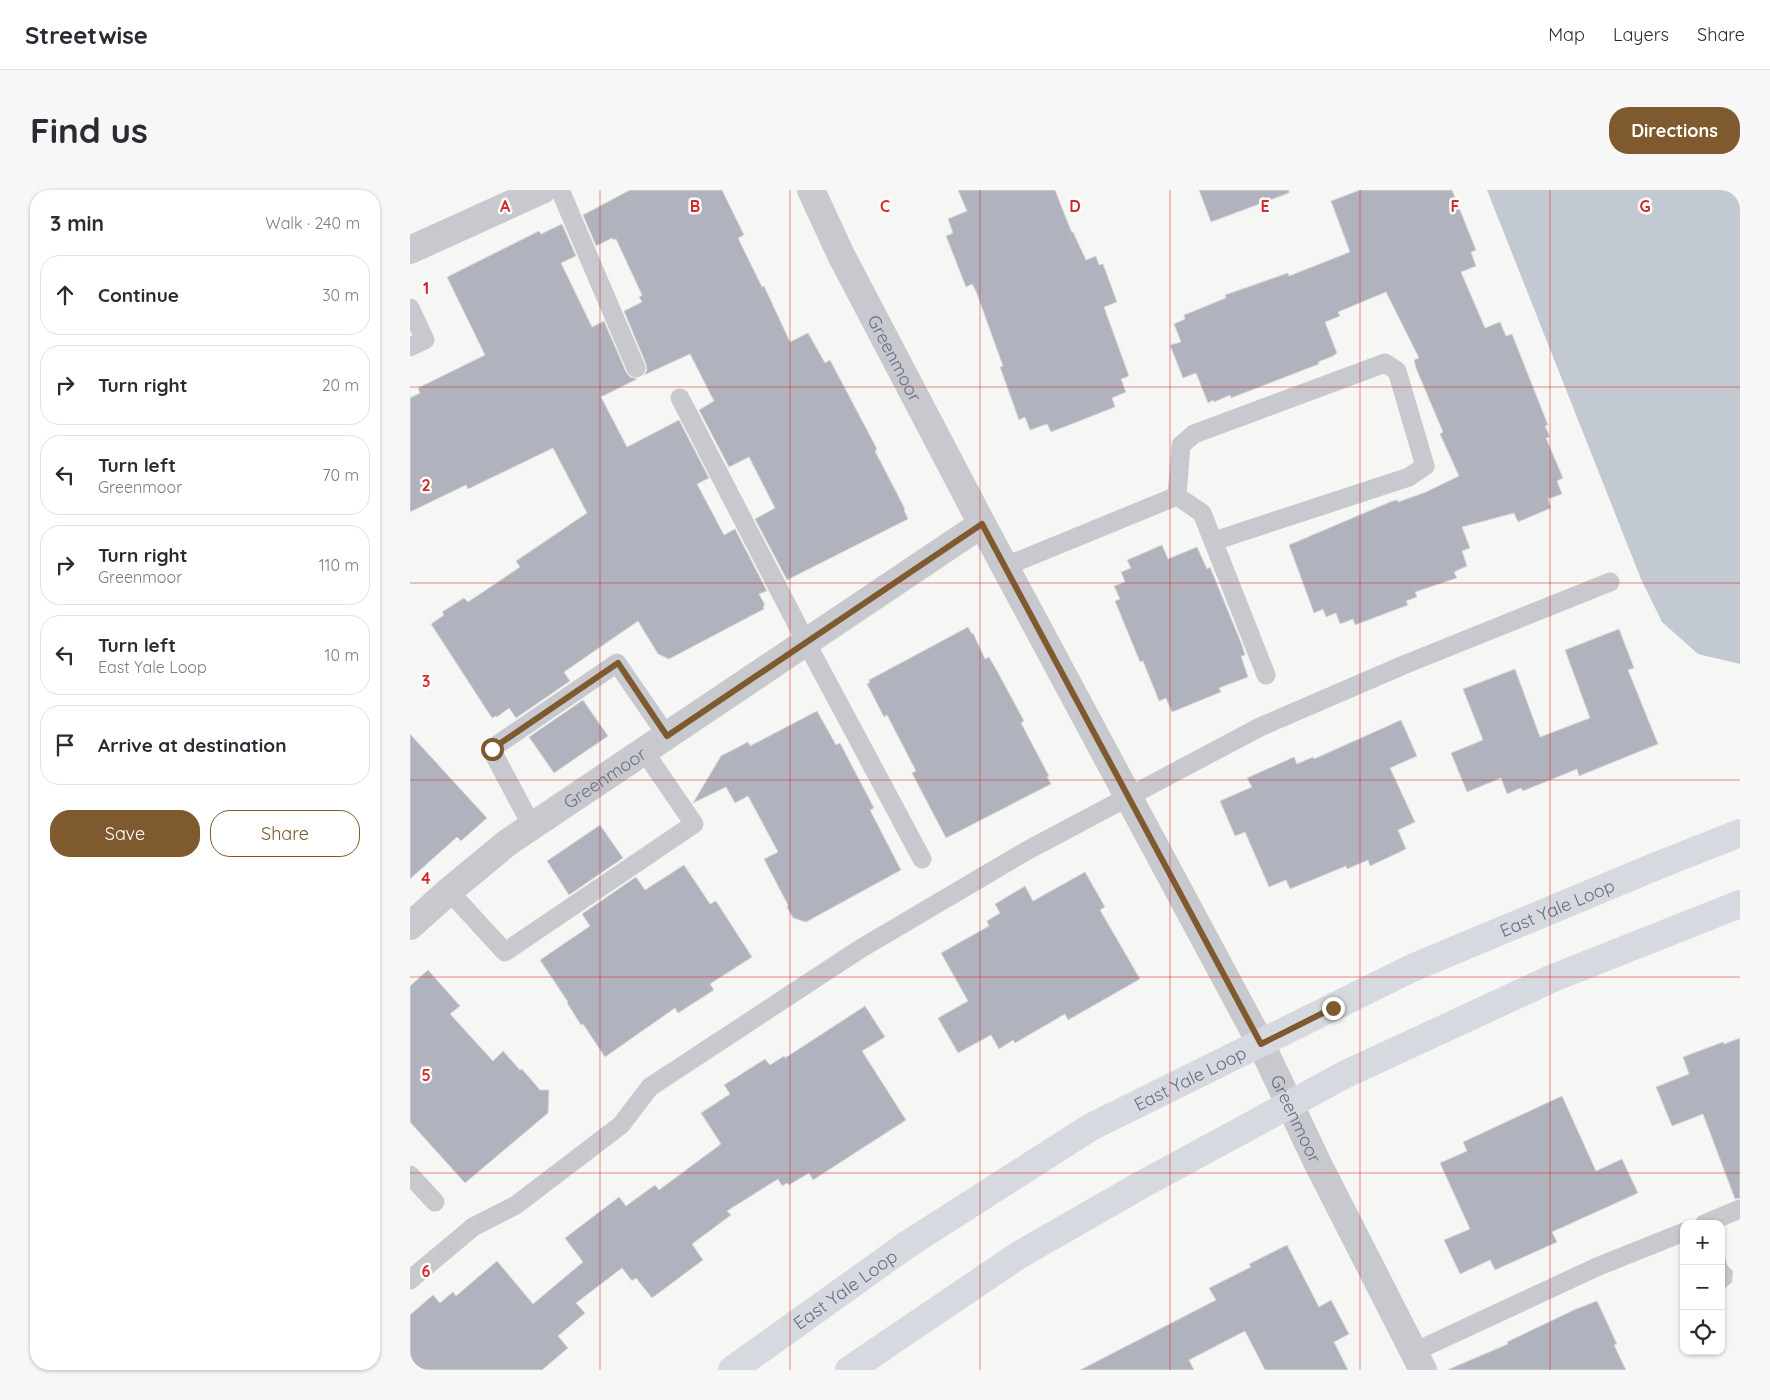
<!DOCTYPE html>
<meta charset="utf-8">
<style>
:root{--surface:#fff;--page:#f7f7f7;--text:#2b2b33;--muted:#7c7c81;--line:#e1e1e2;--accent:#7e5a2e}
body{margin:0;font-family:Quicksand,sans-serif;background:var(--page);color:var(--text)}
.controls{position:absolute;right:15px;bottom:15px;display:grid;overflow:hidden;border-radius:10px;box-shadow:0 1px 4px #0004}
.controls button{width:45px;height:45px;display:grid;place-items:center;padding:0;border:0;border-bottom:1px solid var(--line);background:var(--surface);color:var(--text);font:25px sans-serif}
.stop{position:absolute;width:15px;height:15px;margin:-11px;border:4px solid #7e5a2e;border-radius:50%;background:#fff}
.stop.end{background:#7e5a2e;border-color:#fff;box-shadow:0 1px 5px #0008}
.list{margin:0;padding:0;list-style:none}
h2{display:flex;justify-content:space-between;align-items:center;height:65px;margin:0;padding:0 20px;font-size:21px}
h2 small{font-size:16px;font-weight:400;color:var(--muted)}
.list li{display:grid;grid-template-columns:32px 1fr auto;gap:15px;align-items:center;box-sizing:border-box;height:80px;margin:0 10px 10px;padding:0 10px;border:1px solid var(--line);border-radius:20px}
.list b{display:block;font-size:19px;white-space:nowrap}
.list p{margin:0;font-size:16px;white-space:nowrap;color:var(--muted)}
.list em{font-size:16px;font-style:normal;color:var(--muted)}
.actions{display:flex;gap:10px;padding:15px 20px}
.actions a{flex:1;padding:11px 0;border:1px solid var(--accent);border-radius:20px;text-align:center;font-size:18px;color:var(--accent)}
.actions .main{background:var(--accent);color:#fff}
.icon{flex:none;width:28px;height:28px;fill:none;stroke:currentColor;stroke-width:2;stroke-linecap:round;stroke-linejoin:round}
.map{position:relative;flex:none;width:1330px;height:1180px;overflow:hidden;border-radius:20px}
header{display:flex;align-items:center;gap:30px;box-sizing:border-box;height:70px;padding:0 25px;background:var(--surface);border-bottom:1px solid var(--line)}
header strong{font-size:24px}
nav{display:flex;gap:28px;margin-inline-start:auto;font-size:18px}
.intro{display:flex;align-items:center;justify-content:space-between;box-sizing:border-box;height:120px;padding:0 30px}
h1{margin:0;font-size:35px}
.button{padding:12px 22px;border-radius:20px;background:var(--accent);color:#fff;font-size:18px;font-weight:700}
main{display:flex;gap:30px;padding:0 30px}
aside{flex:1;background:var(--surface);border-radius:20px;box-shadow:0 1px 4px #0004}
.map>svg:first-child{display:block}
.water{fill:#c3c9d1}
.building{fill:#b0b3bd;stroke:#d8d9d7}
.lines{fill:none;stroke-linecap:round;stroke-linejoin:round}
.lane{stroke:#c8c9ce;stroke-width:19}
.street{stroke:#c8c9ce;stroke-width:28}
.secondary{stroke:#d6d9df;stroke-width:28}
.route{stroke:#7e5a2e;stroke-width:6}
.grid{fill:none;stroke:#d62828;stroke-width:1;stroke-opacity:0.55}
.labels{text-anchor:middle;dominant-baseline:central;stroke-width:5;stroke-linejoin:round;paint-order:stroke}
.street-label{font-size:18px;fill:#666d85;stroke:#fff}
.grid-label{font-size:16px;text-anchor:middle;font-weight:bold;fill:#d62828;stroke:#fff;stroke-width:5;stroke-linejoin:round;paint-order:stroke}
</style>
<header>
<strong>Streetwise</strong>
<nav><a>Map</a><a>Layers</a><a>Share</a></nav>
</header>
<div class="intro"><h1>Find us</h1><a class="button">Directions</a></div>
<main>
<aside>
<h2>3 min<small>Walk · 240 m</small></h2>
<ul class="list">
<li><svg class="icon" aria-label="ahead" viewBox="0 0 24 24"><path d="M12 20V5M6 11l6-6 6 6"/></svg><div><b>Continue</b></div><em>30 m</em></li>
<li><svg class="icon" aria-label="right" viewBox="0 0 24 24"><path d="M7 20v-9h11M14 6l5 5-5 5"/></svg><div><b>Turn right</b></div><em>20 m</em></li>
<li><svg class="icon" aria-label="left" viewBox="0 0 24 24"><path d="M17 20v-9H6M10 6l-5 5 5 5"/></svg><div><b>Turn left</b><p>Greenmoor</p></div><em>70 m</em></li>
<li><svg class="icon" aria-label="right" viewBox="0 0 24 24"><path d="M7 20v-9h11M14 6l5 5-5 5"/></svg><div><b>Turn right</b><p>Greenmoor</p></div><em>110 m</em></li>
<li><svg class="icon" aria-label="left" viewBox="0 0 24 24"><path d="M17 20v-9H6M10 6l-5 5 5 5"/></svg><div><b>Turn left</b><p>East Yale Loop</p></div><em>10 m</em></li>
<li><svg class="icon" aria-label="arrive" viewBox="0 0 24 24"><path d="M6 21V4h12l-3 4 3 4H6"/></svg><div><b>Arrive at destination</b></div></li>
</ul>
<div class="actions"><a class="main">Save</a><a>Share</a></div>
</aside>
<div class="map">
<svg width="1330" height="1180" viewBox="0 0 1330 1180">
<rect width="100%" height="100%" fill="#f6f7f4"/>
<!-- water -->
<path class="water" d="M1077,0H1330V474L1288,464L1252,432L1231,389Z
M1314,1061L1317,1075L1323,1081L1322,1092L1311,1102V1062Z"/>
<!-- building -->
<path class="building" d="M220,0H312L334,45L328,48L352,97L354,96L380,152L398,143L415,173L420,170L467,259L465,261L495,319L494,320L498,329L377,390L345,329L365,318L339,267L319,277L289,220L304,211L280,164L234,185L237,180L236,174L214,121L232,112L229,107L232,105L206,49L203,50L202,48L186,56L173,25Z
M548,0H645L662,43L663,42L676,70L686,66L689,75L693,74L707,112L694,117L719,186L711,189L716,202L702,208L705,217L641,242L637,234L620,240L615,227L609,230L590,177L593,176L566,101L562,94L556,97L536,46L543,43L538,29L557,21Z
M789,0H879V3L801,32Z
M950,0H1042L1066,60L1061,62L1066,76L1051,82L1075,138L1090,132L1096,146L1102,144L1138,235L1135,236L1140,247L1136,248L1153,288L1147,291L1152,304L1138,309L1141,318L1108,332L1104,323L1052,337L1060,358L1052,361L1057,376L1044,382L1047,388L1005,402L1007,407L996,411L998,415L945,435L943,429L930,434L926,423L916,427L913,419L904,423L879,355L980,312L987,310L988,312L1016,302L1049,286L1030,244L1033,242L1006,178L1004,170L1009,168L976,102L928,122L930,126L915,132L927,163L923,166L908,172L909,174L821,208L820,205L804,212L803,210L798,213L786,183L773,188L760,155L771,152L764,134L775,129L774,125L816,108L815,105L878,83L879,86L940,62L921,11Z
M152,34L166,66L151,73L182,137L194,131L216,182L220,187L227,189L191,207L217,257L269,230L299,288L287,294L314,345L325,339L357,401L349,404L355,415L353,416L354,419L259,469L248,464L228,431L154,482L160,491L106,528L99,518L87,527L86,526L82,528L21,434L34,425L32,422L54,408L58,412L110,377L106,371L177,323L143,258L58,299L56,295L0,322V208L10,203L8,198L75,165L37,87L129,41L131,44Z
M752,355L758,369L787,357L797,379L800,377L832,455L835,465L831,466L838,487L809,498L811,502L762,522L756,508L749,511L733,471L730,472L705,411L710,409L704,396L715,392L711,382L721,378L717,370Z
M558,437L562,444L563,443L575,469L579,467L586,479L614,531L611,533L639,586L637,587L641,594L536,648L502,583L506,581L477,525L474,527L457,494L460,492L459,490Z
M1209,439L1224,478L1218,480L1248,554L1169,586L1167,579L1113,601L1111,598L1097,604L1091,588L1057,602L1041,563L1073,550L1053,499L1105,479L1130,547L1180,528L1155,460Z
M173,510L198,546L144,583L119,547Z
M407,521L426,555L430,553L464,618L460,620L491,680L396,732L383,728L377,717L378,715L354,669L368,662L338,606L325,613L316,597L283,613L311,566L338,552L340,556Z
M991,530L1007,566L980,578L1005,632L988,640L996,659L960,676L958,670L937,679L936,676L880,699L876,690L859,697L835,642L825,646L810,611L842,597L837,588L884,567L887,574L903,567L904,569Z
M0,544L77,628L51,651L47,647L0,689Z
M190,635L213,668L159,705L137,671Z
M274,675L300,714L306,711L342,767L300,794L304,800L268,823L265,818L195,867L173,834L171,835L157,813L158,812L130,770L180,736L172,724L226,687L235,700Z
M675,682L695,717L690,720L730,789L658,830L655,824L605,853L603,850L589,859L581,845L548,863L528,828L558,811L531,763L579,736L577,731L590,723L585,714L615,696L623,711Z
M18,780L50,816L40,824L83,871L93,861L110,880L112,879L130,900H139L138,923L55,993L0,932V796Z
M455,816L475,847L452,861L496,930L403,990L399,983L379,995L377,993L372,996L368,989L317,1021L321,1025L282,1054L293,1070L242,1108L226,1088L222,1091L212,1078L166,1113L175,1123L148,1146L158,1158L132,1180H0V1125L23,1105L30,1113L43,1102L46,1106L87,1071L123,1114L173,1072L155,1048L209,1007L216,1016L245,995L249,1000L311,954L291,923L320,904L314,895L355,869L360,875L374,866L375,868Z
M1330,848V1008L1325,1009L1293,924L1262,936L1246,897L1279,884L1273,867L1313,852L1314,854Z
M1152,906L1186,981L1212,969L1228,1003L1142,1042L1147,1052L1085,1080L1080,1070L1050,1084L1034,1050L1060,1039L1030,973L1057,961L1053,952Z
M877,1055L909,1117L921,1110L939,1144L924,1152L938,1180H855L835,1141L779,1170L784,1180H670L806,1110L799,1098L841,1077L839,1074Z
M1187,1111L1207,1154L1204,1155L1216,1180H1037L1098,1154L1097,1152L1166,1119Z"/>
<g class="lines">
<!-- lane -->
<path class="lane" d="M150,0L226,178
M0,118L15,150L0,157
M270,208L396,452L512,669
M767,306L771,255L784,244L975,173L987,181L1015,276L999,287L804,351
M596,376L767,306L792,323L856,485
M122,636L81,559L207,473L257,546
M39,701L95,762L284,634L234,561
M0,985L25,1012
M1294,1034L1330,1019
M0,1090L63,1037L106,1015L211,935L240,897L450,759L618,660L850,537L996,474L1200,392
M1004,1162L1189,1076L1274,1042"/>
<!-- street -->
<g class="street">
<path id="s1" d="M401,0L431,65L572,334L851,854L907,972L1013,1180"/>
<path d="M0,60L132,0"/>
<path id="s2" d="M0,736L39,701L97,653L572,334"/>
</g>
<!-- secondary -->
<g class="secondary">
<path id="s3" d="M322,1180L498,1054L681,937L1002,778L1244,677L1330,643"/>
<path d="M439,1180L609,1065L731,995L934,885L1143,788L1330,714"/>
</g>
</g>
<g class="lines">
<!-- route -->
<path class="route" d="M82,559L208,473L257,546L572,334L851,854L923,818"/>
</g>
<!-- grid -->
<path class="grid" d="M190,0V1180M380,0V1180M570,0V1180M760,0V1180M950,0V1180M1140,0V1180M0,197H1330M0,393H1330M0,590H1330M0,787H1330M0,983H1330"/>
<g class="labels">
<!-- street labels -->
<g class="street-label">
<text stroke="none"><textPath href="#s1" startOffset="188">Greenmoor</textPath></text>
<text stroke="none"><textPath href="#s2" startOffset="245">Greenmoor</textPath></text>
<text stroke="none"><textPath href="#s3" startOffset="949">East Yale Loop</textPath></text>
<text stroke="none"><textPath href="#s3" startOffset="544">East Yale Loop</textPath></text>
<text stroke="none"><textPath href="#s1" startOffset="1048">Greenmoor</textPath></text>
<text stroke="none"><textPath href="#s3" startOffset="139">East Yale Loop</textPath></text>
</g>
</g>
<g class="grid-label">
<text x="95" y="22">A</text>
<text x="285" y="22">B</text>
<text x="475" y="22">C</text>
<text x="665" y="22">D</text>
<text x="855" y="22">E</text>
<text x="1045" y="22">F</text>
<text x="1235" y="22">G</text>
<text x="16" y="104">1</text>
<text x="16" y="301">2</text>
<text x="16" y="497">3</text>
<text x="16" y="694">4</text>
<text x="16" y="891">5</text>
<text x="16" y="1087">6</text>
</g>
</svg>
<div class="controls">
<button>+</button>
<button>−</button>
<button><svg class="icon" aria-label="locate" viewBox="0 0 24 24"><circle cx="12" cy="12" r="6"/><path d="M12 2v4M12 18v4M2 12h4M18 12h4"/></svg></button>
</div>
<div class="stop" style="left:82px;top:559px"></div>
<div class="stop end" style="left:923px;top:818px"></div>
</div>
</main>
